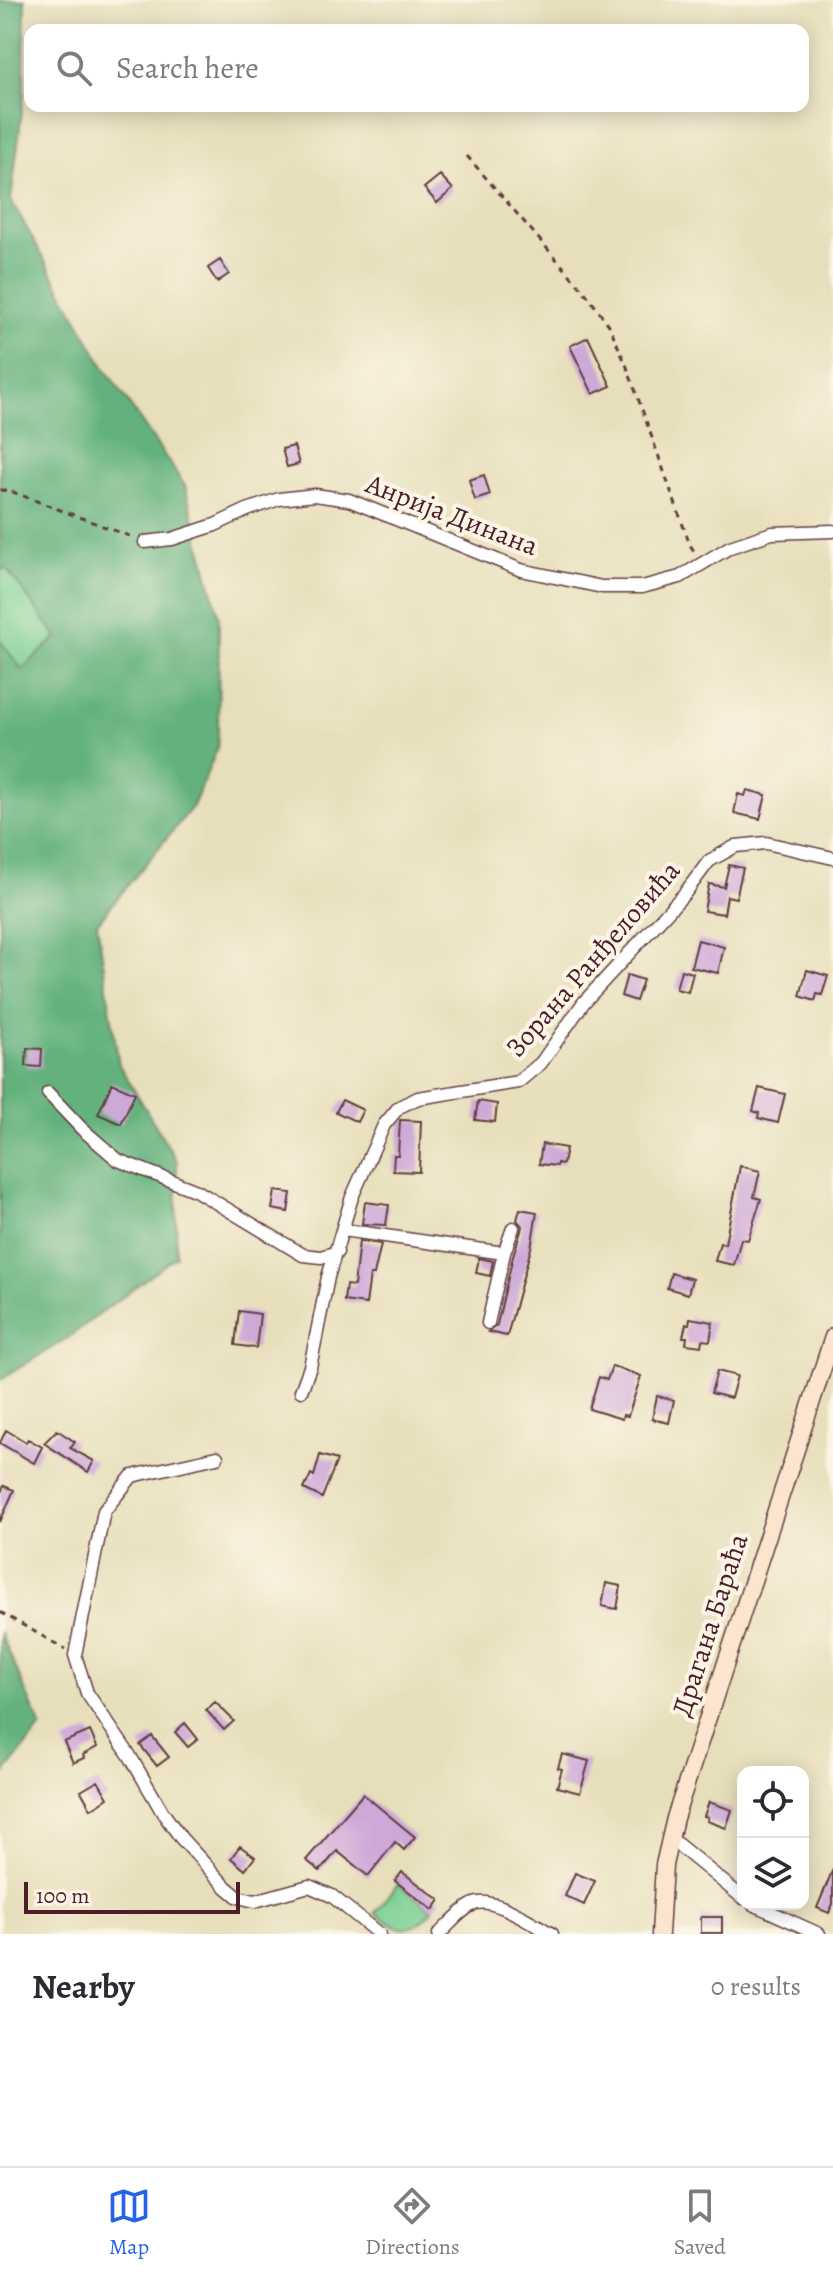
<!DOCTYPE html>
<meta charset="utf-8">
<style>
:root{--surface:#fff;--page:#f7f7f7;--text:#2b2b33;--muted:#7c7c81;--line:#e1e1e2;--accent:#2563eb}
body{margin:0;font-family:Alegreya,serif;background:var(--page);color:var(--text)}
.controls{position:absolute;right:24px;bottom:24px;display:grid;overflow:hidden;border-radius:16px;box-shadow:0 4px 20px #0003}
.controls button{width:72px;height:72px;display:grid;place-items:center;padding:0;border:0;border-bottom:2px solid var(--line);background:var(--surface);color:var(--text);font:40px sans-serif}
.scale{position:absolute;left:24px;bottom:20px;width:216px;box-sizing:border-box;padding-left:8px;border:4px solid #4a1f2b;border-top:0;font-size:22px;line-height:28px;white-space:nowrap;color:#4a1f2b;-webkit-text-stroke:6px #fcf5e5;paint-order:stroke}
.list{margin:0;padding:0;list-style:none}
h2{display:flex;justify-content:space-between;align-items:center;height:104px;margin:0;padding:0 32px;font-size:34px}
h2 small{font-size:26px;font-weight:400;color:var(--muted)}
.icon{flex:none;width:44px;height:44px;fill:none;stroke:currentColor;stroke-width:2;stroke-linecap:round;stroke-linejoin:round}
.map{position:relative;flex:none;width:833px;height:1934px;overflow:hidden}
.search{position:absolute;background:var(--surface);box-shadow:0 4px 20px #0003;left:24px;right:24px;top:24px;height:88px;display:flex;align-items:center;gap:20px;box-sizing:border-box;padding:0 28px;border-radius:16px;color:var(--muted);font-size:30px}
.sheet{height:232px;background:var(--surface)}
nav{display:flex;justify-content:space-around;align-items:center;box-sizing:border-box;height:112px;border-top:2px solid var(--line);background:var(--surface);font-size:22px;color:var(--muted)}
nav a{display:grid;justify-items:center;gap:4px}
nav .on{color:var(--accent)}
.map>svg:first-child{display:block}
.green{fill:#7bd094;stroke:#627860;stroke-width:2}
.forest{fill:#64b27e;stroke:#576854;stroke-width:2}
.building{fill:#cda9d8}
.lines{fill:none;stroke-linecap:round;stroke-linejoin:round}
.street-casing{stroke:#623c41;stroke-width:15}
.secondary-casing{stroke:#623c41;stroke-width:19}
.path{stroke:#623c41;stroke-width:3;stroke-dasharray:6 6;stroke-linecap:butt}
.street{stroke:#fff;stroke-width:12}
.secondary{stroke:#fbe5cf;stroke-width:16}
.labels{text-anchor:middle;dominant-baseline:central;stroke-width:8;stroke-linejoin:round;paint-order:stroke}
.street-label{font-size:28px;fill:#4a1f2b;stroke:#fcf5e5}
</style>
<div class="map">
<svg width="833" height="1934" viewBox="0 0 833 1934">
<rect width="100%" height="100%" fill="#fcf5e5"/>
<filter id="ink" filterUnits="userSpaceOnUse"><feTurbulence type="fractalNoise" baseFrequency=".0125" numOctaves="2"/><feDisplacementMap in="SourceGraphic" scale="16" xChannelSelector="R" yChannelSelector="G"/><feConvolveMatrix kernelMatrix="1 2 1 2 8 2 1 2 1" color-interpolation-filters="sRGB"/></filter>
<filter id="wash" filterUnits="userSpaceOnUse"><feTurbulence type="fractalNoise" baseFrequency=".006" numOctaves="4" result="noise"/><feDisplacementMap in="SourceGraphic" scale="32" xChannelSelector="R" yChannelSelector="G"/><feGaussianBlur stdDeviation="1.8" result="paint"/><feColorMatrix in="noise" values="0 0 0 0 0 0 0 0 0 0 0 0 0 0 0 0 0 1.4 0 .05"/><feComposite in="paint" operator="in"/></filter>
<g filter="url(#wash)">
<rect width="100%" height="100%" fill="#e7dfbb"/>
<!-- green -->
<path class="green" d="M6,568L57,637L22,670L0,641V570Z
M398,1884L433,1910C410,1934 403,1934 375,1913Z"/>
<!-- forest -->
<path class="forest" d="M0,0H25L24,94L11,200L104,367L185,486L219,617L218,747L193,806L97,923L119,1065L177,1161L176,1256L69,1337L0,1380V641L22,669L57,637L6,568L0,570Z
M0,1632L41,1727L0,1779Z"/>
<g id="blocks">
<!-- building -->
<path class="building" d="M440,175L453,189L437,203L424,188Z
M220,260L229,274L217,282L208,268Z
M588,337L611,386L593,394L570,346Z
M294,446L299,464L287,467L282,449Z
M484,475L490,495L475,500L469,480Z
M747,790L766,795L760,819L734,813L738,794L745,796Z
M729,865L743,868L736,898L727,896L724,914L704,911L709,884L724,887Z
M698,940L724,947L718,973L691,967Z
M681,970L693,973L688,992L676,989Z
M807,970L828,976L822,995L817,994L815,1001L800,996Z
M627,975L643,980L636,1001L621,996Z
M27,1048L42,1049L41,1067L26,1066Z
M112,1083L135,1093L121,1124L98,1114Z
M759,1088L785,1094L778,1123L758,1118L759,1113L753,1111Z
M342,1100L363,1110L357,1122L336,1112Z
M478,1101L497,1104L495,1122L475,1120Z
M400,1120L421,1121L419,1172L393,1171L394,1155H398Z
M542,1144L566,1148L563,1164L557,1163V1166L539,1164Z
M740,1166L760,1171L754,1197L761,1199L748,1240L741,1239L734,1265L715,1261L720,1243L725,1244Z
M275,1191L291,1193L288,1212L272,1209Z
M365,1202L389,1205L386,1225L362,1224Z
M520,1209L537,1212L531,1248L507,1336L488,1332L497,1325L513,1256L521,1231L522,1226L517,1220Z
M359,1241L381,1244L374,1275H370L366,1304L344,1301L346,1285L354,1286Z
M479,1258L493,1261L490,1276L476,1273Z
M671,1273L692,1279L688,1294L667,1288Z
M239,1311L260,1314L256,1348L235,1345Z
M690,1318L713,1322L710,1341L702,1340L701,1346L686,1344L687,1337H683L686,1324H689Z
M612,1366L641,1376L628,1416L623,1415L622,1419L589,1409L599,1377L607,1380Z
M717,1371L737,1376L731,1398L711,1393Z
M657,1396L674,1400L669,1423L652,1419Z
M6,1430L26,1442L28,1439L42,1447L34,1463L0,1443Z
M57,1430L75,1442L70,1448L94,1461L88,1472L44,1443Z
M320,1455L337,1460L322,1498L304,1489L311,1474L314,1476Z
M4,1486L14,1490L0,1522V1494Z
M606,1583L621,1586L617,1609L602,1606Z
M215,1702L234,1721L224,1730L206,1710Z
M185,1723L198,1739L188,1747L175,1732Z
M90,1731L97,1747L83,1755L84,1758L73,1763L64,1742Z
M152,1736L169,1757L157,1766L140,1745Z
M562,1754L589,1761L580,1793L557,1787L562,1769L558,1768Z
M98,1781L108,1798L91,1809L81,1791Z
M363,1794L415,1837L404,1850L395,1842L368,1876L337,1851L320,1871L306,1860Z
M709,1802L732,1810L726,1828L707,1821L708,1817L704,1816Z
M240,1846L255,1857L245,1870L231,1858Z
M833,1869V1904L829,1913L817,1908Z
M402,1872L440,1900L433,1910L395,1881Z
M575,1873L595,1881L584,1905L565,1896Z
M701,1917H722V1933H701Z"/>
</g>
</g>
<g filter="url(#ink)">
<use href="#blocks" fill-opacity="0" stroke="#623c41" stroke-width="2"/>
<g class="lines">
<defs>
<path id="street" d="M145,542L172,539L215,525L247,510L279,499L315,495L349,500L521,570L602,587H642L680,577L730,547L772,533L833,531
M48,1093L82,1129L118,1160L197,1191L303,1255L321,1257L337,1252
M343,1230L504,1253
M488,1323L504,1253L513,1228
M301,1391L310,1367L328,1277L352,1197L384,1125L399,1107L418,1098L518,1082L541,1063L584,1002L685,893L709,861L736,846L766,843L833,858
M217,1457L132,1476L104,1511L75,1655L87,1693L130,1756L163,1813L181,1838L226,1887L238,1897L255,1901L309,1886L332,1896L379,1934
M670,1838L743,1898
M753,1904L819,1934
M439,1934C449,1925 460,1911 472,1905C491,1894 533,1924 552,1934"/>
<path id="secondary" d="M660,1934L664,1865L675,1818L833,1337"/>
</defs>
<!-- street casing -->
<use href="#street" class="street-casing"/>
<!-- secondary casing -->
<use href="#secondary" class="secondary-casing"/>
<!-- path -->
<path class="path" d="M467,156L584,291L609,325L627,367L690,545L696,554
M0,490L10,491L132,537
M0,1612L65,1649"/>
<!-- street -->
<use href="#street" class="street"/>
<!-- secondary -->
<use href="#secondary" class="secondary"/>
</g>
</g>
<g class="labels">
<!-- street labels -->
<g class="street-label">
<text transform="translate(452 515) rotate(21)">Анрија Динана</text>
<text transform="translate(593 959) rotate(-49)">Зорана Ранђеловића</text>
<text transform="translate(710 1625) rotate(-72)">Драгана Бараћа</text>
</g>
</g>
</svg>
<div class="controls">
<button><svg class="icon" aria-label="locate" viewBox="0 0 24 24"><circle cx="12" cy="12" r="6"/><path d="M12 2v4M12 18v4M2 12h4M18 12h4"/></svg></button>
<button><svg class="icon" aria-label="layers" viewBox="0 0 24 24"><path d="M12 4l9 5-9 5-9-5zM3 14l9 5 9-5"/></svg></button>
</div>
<div class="scale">100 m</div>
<div class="search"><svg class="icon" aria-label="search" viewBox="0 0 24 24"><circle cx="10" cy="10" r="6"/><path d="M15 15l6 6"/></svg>Search here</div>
</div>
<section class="sheet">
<h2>Nearby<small>0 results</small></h2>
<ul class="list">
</ul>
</section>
<nav>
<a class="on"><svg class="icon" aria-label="map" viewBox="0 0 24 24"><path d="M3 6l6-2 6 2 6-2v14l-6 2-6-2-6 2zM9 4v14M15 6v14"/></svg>Map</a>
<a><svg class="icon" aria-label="directions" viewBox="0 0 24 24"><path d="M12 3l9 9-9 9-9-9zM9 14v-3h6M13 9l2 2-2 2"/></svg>Directions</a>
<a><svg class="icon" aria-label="saved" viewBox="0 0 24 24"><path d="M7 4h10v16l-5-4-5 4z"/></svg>Saved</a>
</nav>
